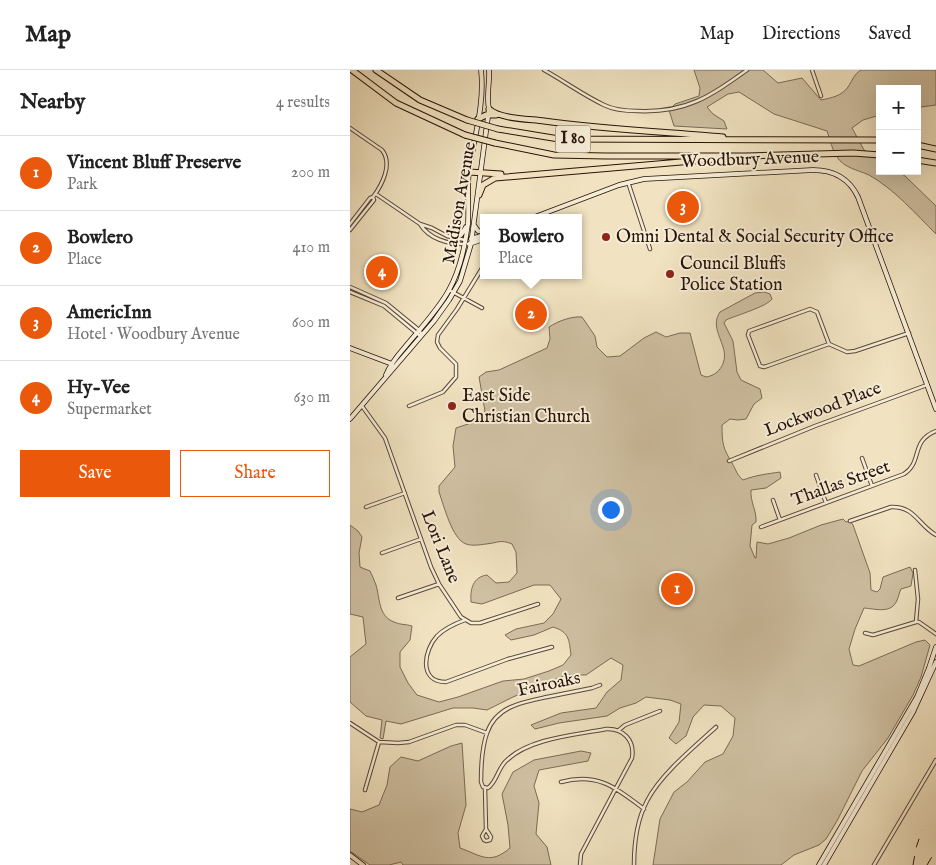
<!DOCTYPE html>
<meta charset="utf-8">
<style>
:root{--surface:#fff;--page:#f2f2f2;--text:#222;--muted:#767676;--line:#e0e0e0;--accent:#ea580c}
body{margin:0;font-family:"IM FELL English",serif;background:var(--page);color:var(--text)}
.controls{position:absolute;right:15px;top:15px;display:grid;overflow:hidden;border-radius:0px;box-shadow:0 5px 20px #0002}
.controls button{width:45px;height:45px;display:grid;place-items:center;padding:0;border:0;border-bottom:1px solid var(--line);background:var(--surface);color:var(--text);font:25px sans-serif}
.you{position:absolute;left:260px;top:439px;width:18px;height:18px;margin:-12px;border:4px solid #fff;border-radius:50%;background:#1a73e8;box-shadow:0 0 0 8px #1a73e833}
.badge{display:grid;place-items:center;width:32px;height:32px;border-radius:50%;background:var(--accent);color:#fff;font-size:16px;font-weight:700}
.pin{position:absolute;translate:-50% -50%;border:2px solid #fff;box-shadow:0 1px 5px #0006}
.popup{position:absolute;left:130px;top:144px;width:102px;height:65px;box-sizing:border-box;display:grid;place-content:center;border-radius:0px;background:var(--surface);filter:drop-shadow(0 1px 4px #0005);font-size:16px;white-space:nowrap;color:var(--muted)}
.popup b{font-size:19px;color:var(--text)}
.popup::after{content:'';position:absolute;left:50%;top:100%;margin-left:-10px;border:10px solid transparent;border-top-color:var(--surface)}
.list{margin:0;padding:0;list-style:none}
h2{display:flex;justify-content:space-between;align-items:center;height:65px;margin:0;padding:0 20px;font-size:21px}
h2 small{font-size:16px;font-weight:400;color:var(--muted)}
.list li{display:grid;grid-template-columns:32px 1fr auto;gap:15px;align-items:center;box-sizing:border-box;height:75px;padding:0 20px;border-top:1px solid var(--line)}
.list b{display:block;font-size:19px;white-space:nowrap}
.list p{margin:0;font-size:16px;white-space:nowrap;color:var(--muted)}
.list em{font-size:16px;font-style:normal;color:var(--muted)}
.actions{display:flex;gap:10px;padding:15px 20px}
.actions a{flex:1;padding:11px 0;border:1px solid var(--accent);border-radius:0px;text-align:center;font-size:18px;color:var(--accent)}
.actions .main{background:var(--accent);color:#fff}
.map{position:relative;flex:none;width:586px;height:795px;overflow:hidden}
header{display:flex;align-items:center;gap:30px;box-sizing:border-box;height:70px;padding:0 25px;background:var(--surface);border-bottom:1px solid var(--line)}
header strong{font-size:24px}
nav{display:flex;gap:28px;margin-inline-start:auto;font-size:18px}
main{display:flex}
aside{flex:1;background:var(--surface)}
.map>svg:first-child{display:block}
.green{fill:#cfc0a2;stroke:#7c6a56}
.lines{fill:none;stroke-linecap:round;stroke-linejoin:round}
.street-casing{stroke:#5a4737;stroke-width:4.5}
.secondary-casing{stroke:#281309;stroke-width:5.5}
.highway-casing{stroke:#281309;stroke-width:7}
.street{stroke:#f6edd7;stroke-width:2.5}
.secondary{stroke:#f6edd7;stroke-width:4}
.highway{stroke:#f1e3c1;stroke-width:5}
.rail{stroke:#281309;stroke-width:1;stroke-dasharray:9 9;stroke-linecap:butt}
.highway-bridge-casing{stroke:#281309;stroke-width:7;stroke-linecap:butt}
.highway-bridge{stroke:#f1e3c1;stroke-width:5}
.poi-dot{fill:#8f2418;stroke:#f6edd7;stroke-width:2}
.labels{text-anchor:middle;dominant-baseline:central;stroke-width:4;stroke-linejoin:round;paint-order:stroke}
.shield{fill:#f6edd7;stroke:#665447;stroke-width:1}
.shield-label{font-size:16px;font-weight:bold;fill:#281309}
.street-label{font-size:18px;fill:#281309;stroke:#f6edd7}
.poi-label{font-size:18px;fill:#281309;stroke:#f6edd7;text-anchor:start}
</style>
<header>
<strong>Map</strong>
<nav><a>Map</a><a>Directions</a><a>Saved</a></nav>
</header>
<main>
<aside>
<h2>Nearby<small>4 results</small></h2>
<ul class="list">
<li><span class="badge">1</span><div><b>Vincent Bluff Preserve</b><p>Park</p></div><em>200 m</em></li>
<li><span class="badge">2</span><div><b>Bowlero</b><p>Place</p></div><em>410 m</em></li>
<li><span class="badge">3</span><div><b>AmericInn</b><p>Hotel · Woodbury Avenue</p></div><em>600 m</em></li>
<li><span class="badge">4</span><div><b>Hy-Vee</b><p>Supermarket</p></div><em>630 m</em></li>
</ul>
<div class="actions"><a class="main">Save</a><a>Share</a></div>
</aside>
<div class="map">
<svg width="586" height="795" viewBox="0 0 586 795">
<rect width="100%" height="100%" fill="#f1e3c1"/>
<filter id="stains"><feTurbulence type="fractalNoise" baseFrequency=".004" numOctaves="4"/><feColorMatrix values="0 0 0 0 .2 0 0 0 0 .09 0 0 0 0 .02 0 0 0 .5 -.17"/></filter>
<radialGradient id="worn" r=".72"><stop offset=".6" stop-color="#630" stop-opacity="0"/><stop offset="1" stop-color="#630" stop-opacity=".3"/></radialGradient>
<!-- green -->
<path class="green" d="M344,0H413L428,13L452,8L471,30C481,28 492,26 498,17C502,11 504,4 511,0H586V35L571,37L567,39V19H530V45L513,50L502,58L514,80L530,90V101H547L555,106L586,136V164C567,145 543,118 519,105C508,100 494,98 487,87C482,80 480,69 477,61L424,44L389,22L378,24L357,37L363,44L374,51L377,59L324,56L319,40L325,34L349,26L350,18Z
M414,222L420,224L422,229C416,237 387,245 376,250L374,253L383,271L387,302L391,310L410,319L412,328L404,334L396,349L388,350L380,349L372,355C372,374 373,378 382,393C386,400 387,405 393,410C406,405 417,404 430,402L431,408L416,418L401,420C400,432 407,441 406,452L402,455L400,476L405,488H406L407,472L418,474L439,468L471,455L493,449L496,452L500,451L503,455L520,503L521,520L527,522L530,519L533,507L560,497L563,503L561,516L551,519C549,523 549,526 547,530C542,544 526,539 514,538L505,559L499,579L503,595L509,596L566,572L575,570L580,575L571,607L563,625L538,668L512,701L487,751L476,769L469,775L444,785L431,795H303L310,749L324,722L337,712L355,692L373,684L383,666L385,648L371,636L354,635L343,647L336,666L326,674L319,668L329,652L331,634L320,630L296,627L286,633L270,638L257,646L209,653L185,659L181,655L211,643L246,638L257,622L271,610L273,595L261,588L236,605H216L163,627L137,640L123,638H103L51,654L36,651L33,669L30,668L32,650L16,646L0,632V587L16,574L13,547L0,544V455L8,461L12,467L9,483L10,497L20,501C22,505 24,510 26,515C30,528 28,546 44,552C50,555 56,554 62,556L60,570L50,582V597L58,613L67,625L89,632L108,627L153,611L174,609L199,601L213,595L221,585C219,569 219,562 203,557L184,565L161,570L155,565L166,559L194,553L203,544L211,529L200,515H184L132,534L121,532C120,519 123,507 137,505L146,513L159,512L167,503L166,482L162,474C150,469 148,473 136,474C129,475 122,476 116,474C102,469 94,436 89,422V416L105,397L103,376L106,358L124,352L135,341L129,307L136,302L149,300L197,278L200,269L199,257C208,251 222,246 232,247L245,266L247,277L257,287L270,286L294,268L306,262L316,267L330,263H340L351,305L356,307C370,305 378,291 373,277C369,264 362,254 370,242L405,223Z
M112,673L116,735L108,763L110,778C132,786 140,795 160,778L158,755L152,724L163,702L184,690L231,681L241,683L238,691L189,700L184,716L189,733L186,764L197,777L201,795H53L51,792L39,795H20L0,781V739L12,742L29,735L37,715L40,697L51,687L68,691L101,676Z"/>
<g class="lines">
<defs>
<path id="street" d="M194,0C214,11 233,25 254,35C264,40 277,41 288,41C336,43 359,27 397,0
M462,0L471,26
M0,58L32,80C43,94 32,115 23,127L24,130L0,160
M278,112L300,179
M26,124L70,154C79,169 98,174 114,174
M0,154L20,128L23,127
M70,154L82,158L97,166L115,170
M0,217L36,233L69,260L72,265
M99,220L132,238
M0,222L34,236L69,265H72
M460,239L467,242L479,274L420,295L414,297L410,296L398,265L399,261Z
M479,274L497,282L505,281L559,263
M12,336L35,368L81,497L89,514L111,547L121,553H130L188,534
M59,336L93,322L106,307V294L90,278L87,272L88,265L107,239L134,195
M512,388L522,416
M379,391L465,356L577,315
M466,405L476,433
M423,430L430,450
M16,437L55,423
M500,451L541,437C565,436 568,455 586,465
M411,457L554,404C573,392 560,371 586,361
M32,483L71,469
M565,500L568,529L566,552
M48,528L89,514
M115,550C104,554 95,558 87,566C74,580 68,612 96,612L158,589L202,577
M515,563L523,565L566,552H569L586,564
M0,653L29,672L48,673L59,672L106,655H115L137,663
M269,660L275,655L310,641
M211,712C248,702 266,718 294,739
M135,718L136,759
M15,720L29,672
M136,759L141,767L140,770L136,771L134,770L132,766Z
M230,795L231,784L282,688C285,670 273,658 256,659C226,665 180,668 157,690C148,697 147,712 138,718L133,717L131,712C131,697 132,677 137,663C146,636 173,632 197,627C212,624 227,621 242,618L250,615
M284,795C284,774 287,750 297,731C310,705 345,676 366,657
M524,795L586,690"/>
<path id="secondary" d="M182,148L269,115L294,109L463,100C484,100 499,108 508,127L586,339
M124,155L128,161L134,162
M102,167L111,165L116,157
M121,169L134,165
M119,174L134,169
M0,278L42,294
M36,305C40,294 48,285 55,277C70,259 88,240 99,220C110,200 115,177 118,154C119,137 117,119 119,101C124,68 135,33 131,0
M0,349L84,251L99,230L110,211L121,174L139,39C136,26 140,13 139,0
M0,785L13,795
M469,795L567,627L579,598L586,577
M474,795L563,642L586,592"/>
<path id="highway" d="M2,0L46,33L115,65
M26,0L70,30L117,50
M139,39C150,49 179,49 194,51C254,59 313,62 373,67
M128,49L136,45H146
M148,59L209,69L530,70
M145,73L204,85L256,86H396L503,83L530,85
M567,75L586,79
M567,90L586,93
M119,102L151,104
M129,125L133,115L145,108L366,89"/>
</defs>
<!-- street casing -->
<use href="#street" class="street-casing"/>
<!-- secondary casing -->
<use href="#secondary" class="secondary-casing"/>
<!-- highway casing -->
<use href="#highway" class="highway-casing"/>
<!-- street -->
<use href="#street" class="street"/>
<!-- secondary -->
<use href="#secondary" class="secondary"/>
<!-- highway -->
<use href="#highway" class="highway"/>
<!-- rail -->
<path class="rail" d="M563,795L566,778L572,760
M577,795L586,780"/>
<defs>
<path id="highway-bridge" d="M117,50L148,59
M115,65L145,73"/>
</defs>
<!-- highway-bridge casing -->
<use href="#highway-bridge" class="highway-bridge-casing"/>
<!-- highway-bridge -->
<use href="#highway-bridge" class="highway-bridge"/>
</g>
<!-- markers -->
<g class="poi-dot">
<circle cx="256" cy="167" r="5"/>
<circle cx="320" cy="204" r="5"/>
<circle cx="102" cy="336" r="5"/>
</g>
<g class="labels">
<!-- shield labels -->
<rect class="shield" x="205.5" y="55.5" width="35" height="27" rx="4"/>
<g class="shield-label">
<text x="223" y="69">I 80</text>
</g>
<!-- street labels -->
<g class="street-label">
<text transform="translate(400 90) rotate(-2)">Woodbury Avenue</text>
<text transform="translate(110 133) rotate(-80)">Madison Avenue</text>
<text transform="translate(473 340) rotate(-21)">Lockwood Place</text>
<text transform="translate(491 414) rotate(-20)">Thallas Street</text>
<text transform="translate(90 477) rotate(68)">Lori Lane</text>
<text transform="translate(199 615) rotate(-12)">Fairoaks</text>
</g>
<!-- poi labels -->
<g class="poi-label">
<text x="266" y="167">Omni Dental &amp; Social Security Office</text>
<text x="330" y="194">Council Bluffs<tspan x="330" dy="21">Police Station</tspan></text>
<text x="112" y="326">East Side<tspan x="112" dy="21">Christian Church</tspan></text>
</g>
</g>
<rect width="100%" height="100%" filter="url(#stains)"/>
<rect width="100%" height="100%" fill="url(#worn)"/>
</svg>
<div class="controls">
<button>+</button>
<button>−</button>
</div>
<div class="you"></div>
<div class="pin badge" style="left:327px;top:519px">1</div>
<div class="pin badge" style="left:181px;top:244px">2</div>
<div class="popup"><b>Bowlero</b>Place</div>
<div class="pin badge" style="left:333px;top:137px">3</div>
<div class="pin badge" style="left:32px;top:202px">4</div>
</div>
</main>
